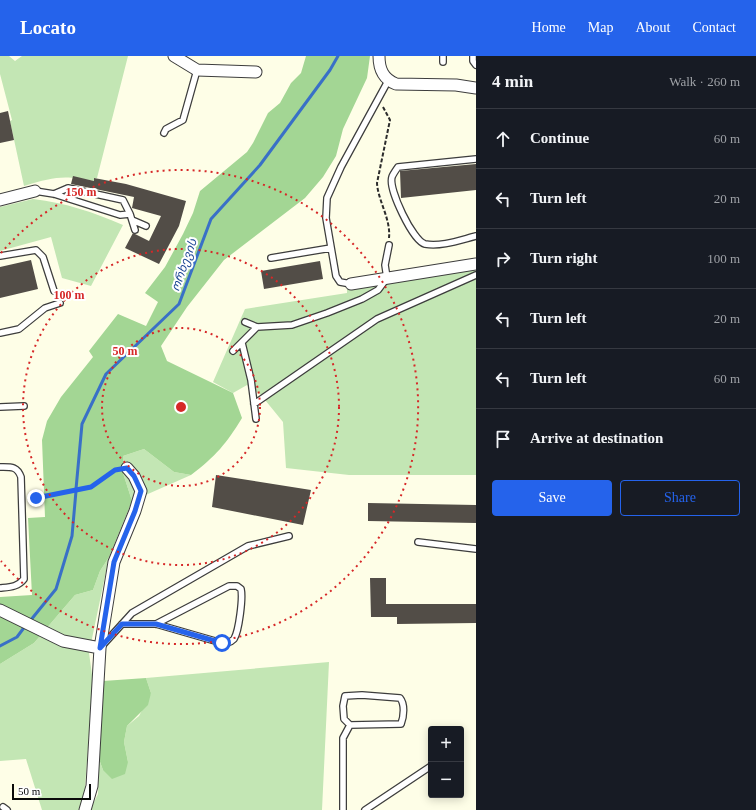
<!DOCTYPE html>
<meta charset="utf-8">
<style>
:root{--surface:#171b24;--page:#242831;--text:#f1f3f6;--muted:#9ea1a6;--line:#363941;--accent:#2563eb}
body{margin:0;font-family:"Times New Roman","Noto Sans Georgian",serif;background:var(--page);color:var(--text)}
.controls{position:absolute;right:12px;bottom:12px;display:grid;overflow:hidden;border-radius:4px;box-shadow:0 2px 10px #0003}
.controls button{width:36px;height:36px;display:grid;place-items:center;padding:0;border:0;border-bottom:1px solid var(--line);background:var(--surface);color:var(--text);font:20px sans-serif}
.scale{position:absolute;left:12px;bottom:10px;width:79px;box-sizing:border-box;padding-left:4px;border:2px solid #0a0a0a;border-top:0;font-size:11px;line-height:14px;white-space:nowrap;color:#0a0a0a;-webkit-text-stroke:3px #fff;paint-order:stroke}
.stop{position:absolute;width:12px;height:12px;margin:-9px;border:3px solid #2563eb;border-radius:50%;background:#fff}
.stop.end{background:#2563eb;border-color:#fff;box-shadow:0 1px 4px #0008}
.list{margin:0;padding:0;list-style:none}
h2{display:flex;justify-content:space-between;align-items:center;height:52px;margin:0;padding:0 16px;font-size:17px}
h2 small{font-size:13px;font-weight:400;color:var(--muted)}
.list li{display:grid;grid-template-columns:26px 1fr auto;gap:12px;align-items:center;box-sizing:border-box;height:60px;padding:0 16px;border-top:1px solid var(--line)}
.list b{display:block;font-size:15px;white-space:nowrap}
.list em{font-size:13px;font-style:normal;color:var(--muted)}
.actions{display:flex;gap:8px;padding:12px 16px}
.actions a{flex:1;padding:9px 0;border:1px solid var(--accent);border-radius:4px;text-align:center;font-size:14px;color:var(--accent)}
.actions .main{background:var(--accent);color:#fff}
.icon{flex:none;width:22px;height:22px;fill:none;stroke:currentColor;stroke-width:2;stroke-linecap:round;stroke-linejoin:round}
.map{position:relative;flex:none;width:476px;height:754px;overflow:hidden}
header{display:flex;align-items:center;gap:24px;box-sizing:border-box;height:56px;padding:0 20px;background:var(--accent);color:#fff}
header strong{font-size:19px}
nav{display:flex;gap:22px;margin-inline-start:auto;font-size:14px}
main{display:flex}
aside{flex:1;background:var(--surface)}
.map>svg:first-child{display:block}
.green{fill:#c3e6b4}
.forest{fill:#a3d694}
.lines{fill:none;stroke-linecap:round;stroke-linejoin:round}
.stream{stroke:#3970c7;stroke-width:3}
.building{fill:#524d47}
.service-casing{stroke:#3d3d3d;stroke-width:8}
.minor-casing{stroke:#3d3d3d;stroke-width:13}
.path{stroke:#2c2c2c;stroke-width:2;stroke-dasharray:4 2;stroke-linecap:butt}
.service{stroke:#fff;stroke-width:5.5}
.minor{stroke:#fff;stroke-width:11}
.route{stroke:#2563eb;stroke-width:5}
.ring{fill:none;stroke:#d62828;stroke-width:2;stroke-dasharray:2 4}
.labels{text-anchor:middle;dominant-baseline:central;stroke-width:4;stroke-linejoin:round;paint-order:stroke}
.water-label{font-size:12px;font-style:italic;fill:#1a4594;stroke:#fff}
.centre{fill:#d62828;stroke:#fff;stroke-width:2}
.ring-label{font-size:12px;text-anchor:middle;font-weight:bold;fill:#d62828;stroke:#fff;stroke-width:4;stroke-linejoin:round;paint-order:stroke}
</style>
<header>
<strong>Locato</strong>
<nav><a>Home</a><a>Map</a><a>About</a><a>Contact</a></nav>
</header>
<main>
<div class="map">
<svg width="476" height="754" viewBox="0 0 476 754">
<rect width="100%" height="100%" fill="#fefee7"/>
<!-- green -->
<path class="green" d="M0,0H9L15,5L22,0H128L97,122H95L94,125C63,119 54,121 24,130L10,65L12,64L0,18Z
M33,143C67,147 92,156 123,169L91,230L62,222L51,181L0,195V151Z
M476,213V419H349L286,412L283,366L261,339L247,329L233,337L213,326L245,253L347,237V233Z
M144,393L174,416L191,419L132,445L123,417V400Z
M109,501L89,597L93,626L84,744L80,754H42L26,703L0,705V608L34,587L75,539L93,534L100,515Z
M329,606L322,754H90L98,738L99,703L103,714L128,706L124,686L127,670L139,660L151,637L146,622Z"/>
<!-- forest -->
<path class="forest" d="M306,0H370L367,22L343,73L336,100L323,121L305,142L224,204L187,251L161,290L167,305L233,337L242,362C226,388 216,400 191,419L174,416L144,393L123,400V417L132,445L109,501L100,515L93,534L75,539L34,587L0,608V541L32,539L28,462L45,461L42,384L47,365L61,341L93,301L89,295L118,258L146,270L158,246L145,237L165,211L183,178L193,157L200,135L247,96L253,87L268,57L280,47L291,27L301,17Z
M146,622L151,637L148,649L127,670L124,686L128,706L125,718L112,723L103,714L99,703L103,625Z"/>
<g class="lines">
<!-- stream -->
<path class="stream" d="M76,433L82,368L106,318L179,248L211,163L260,109L330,14L338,0
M30,565L56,533L72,480L76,435
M0,590L17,581L26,569"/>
</g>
<!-- building -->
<path class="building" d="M8,55L14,84L0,87V57Z
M476,108V134L401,142L400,115Z
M73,120L94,125V122L126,128L186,145L179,170L159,208L125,192L133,177L149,185L161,160L132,152L134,141L71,128Z
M31,204L38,233L0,242V211Z
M320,205L323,223L264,233L261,215Z
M216,419L311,434L303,469L212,451Z
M368,447L476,449V467L368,465Z
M370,522H386V548H476V567L397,568V561H371Z"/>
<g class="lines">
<defs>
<path id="service" d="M473,0V5L476,9
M443,6V0
M164,77L166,73L183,64L197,14
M476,103L398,111C396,114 393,118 392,121C388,133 413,185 425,188C441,191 460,184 476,180
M35,135L54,138L120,159L130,158L123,144L68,132L54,138
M130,158L135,174
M132,164L146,170
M0,200L36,194L43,201L54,235
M271,202L331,192
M351,228L340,226L336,220L326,162L327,142L341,111L388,25
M245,266L257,271L292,269L327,257L362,243L378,234L387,222L385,209L389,189
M0,277L19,273L45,252L60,247
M242,287L251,324L256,363
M233,295L257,271
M254,348L377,263L476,219
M0,351L24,350
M0,411C11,411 17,410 21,421L24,523C18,531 10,531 0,532
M418,486L476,493
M122,568H156L222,587C227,587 230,587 234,583C239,575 243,542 241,533L237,530H229L156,568
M102,590L132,557L248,490L289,480
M362,639L400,642C405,648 404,660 401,668L350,669L344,663L343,650L345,640Z
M3,751L7,754
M343,754V682L350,669
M365,754L431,710"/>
<path id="minor" d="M174,0L197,14L256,16
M379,0C379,13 383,23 396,28L456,29L476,32
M0,144L35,135
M351,228L476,208
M0,554L63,585L100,592
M85,754L92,730L100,592L114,506L135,455L141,435L134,420L127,412"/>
</defs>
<!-- service casing -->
<use href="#service" class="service-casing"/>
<!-- minor casing -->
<use href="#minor" class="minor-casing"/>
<!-- path -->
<path class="path" d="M383,51L390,64L377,127C378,145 391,163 389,182
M28,444L91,431L117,413"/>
<!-- service -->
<use href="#service" class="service"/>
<!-- minor -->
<use href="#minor" class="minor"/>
</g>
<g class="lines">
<!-- route -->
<path class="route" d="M36,442L91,431L115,414L127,412L134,420L141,435L135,455L114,506L100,592L122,568H156L222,587"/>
</g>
<!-- distance rings -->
<g class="ring">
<circle cx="181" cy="351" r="79"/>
<circle cx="181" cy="351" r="158"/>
<path d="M1 197A237 237 0 1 1 1 505"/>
</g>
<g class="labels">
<!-- water labels -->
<g class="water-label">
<text transform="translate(184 209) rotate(-70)">ორხევის</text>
</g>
</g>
<circle cx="181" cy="351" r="6" class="centre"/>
<g class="ring-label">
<text x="81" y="140">150 m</text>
<text x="69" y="243">100 m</text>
<text x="125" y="299">50 m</text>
</g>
</svg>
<div class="controls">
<button>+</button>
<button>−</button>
</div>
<div class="scale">50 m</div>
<div class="stop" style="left:222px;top:587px"></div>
<div class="stop end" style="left:36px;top:442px"></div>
</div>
<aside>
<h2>4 min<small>Walk · 260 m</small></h2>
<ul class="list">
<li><svg class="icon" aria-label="ahead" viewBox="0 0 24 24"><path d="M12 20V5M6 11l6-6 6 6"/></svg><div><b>Continue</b></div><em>60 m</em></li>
<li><svg class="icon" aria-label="left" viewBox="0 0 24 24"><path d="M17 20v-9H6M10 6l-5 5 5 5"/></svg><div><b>Turn left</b></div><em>20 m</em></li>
<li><svg class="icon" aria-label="right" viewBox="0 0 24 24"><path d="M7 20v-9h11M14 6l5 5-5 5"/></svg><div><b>Turn right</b></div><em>100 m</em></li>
<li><svg class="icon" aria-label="left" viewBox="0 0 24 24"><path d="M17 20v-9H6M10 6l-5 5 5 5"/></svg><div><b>Turn left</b></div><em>20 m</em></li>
<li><svg class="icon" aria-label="left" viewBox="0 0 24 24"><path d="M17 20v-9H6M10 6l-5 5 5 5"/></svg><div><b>Turn left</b></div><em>60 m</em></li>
<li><svg class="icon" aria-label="arrive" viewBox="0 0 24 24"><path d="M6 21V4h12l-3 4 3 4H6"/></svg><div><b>Arrive at destination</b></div></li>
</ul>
<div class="actions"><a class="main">Save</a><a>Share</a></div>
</aside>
</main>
